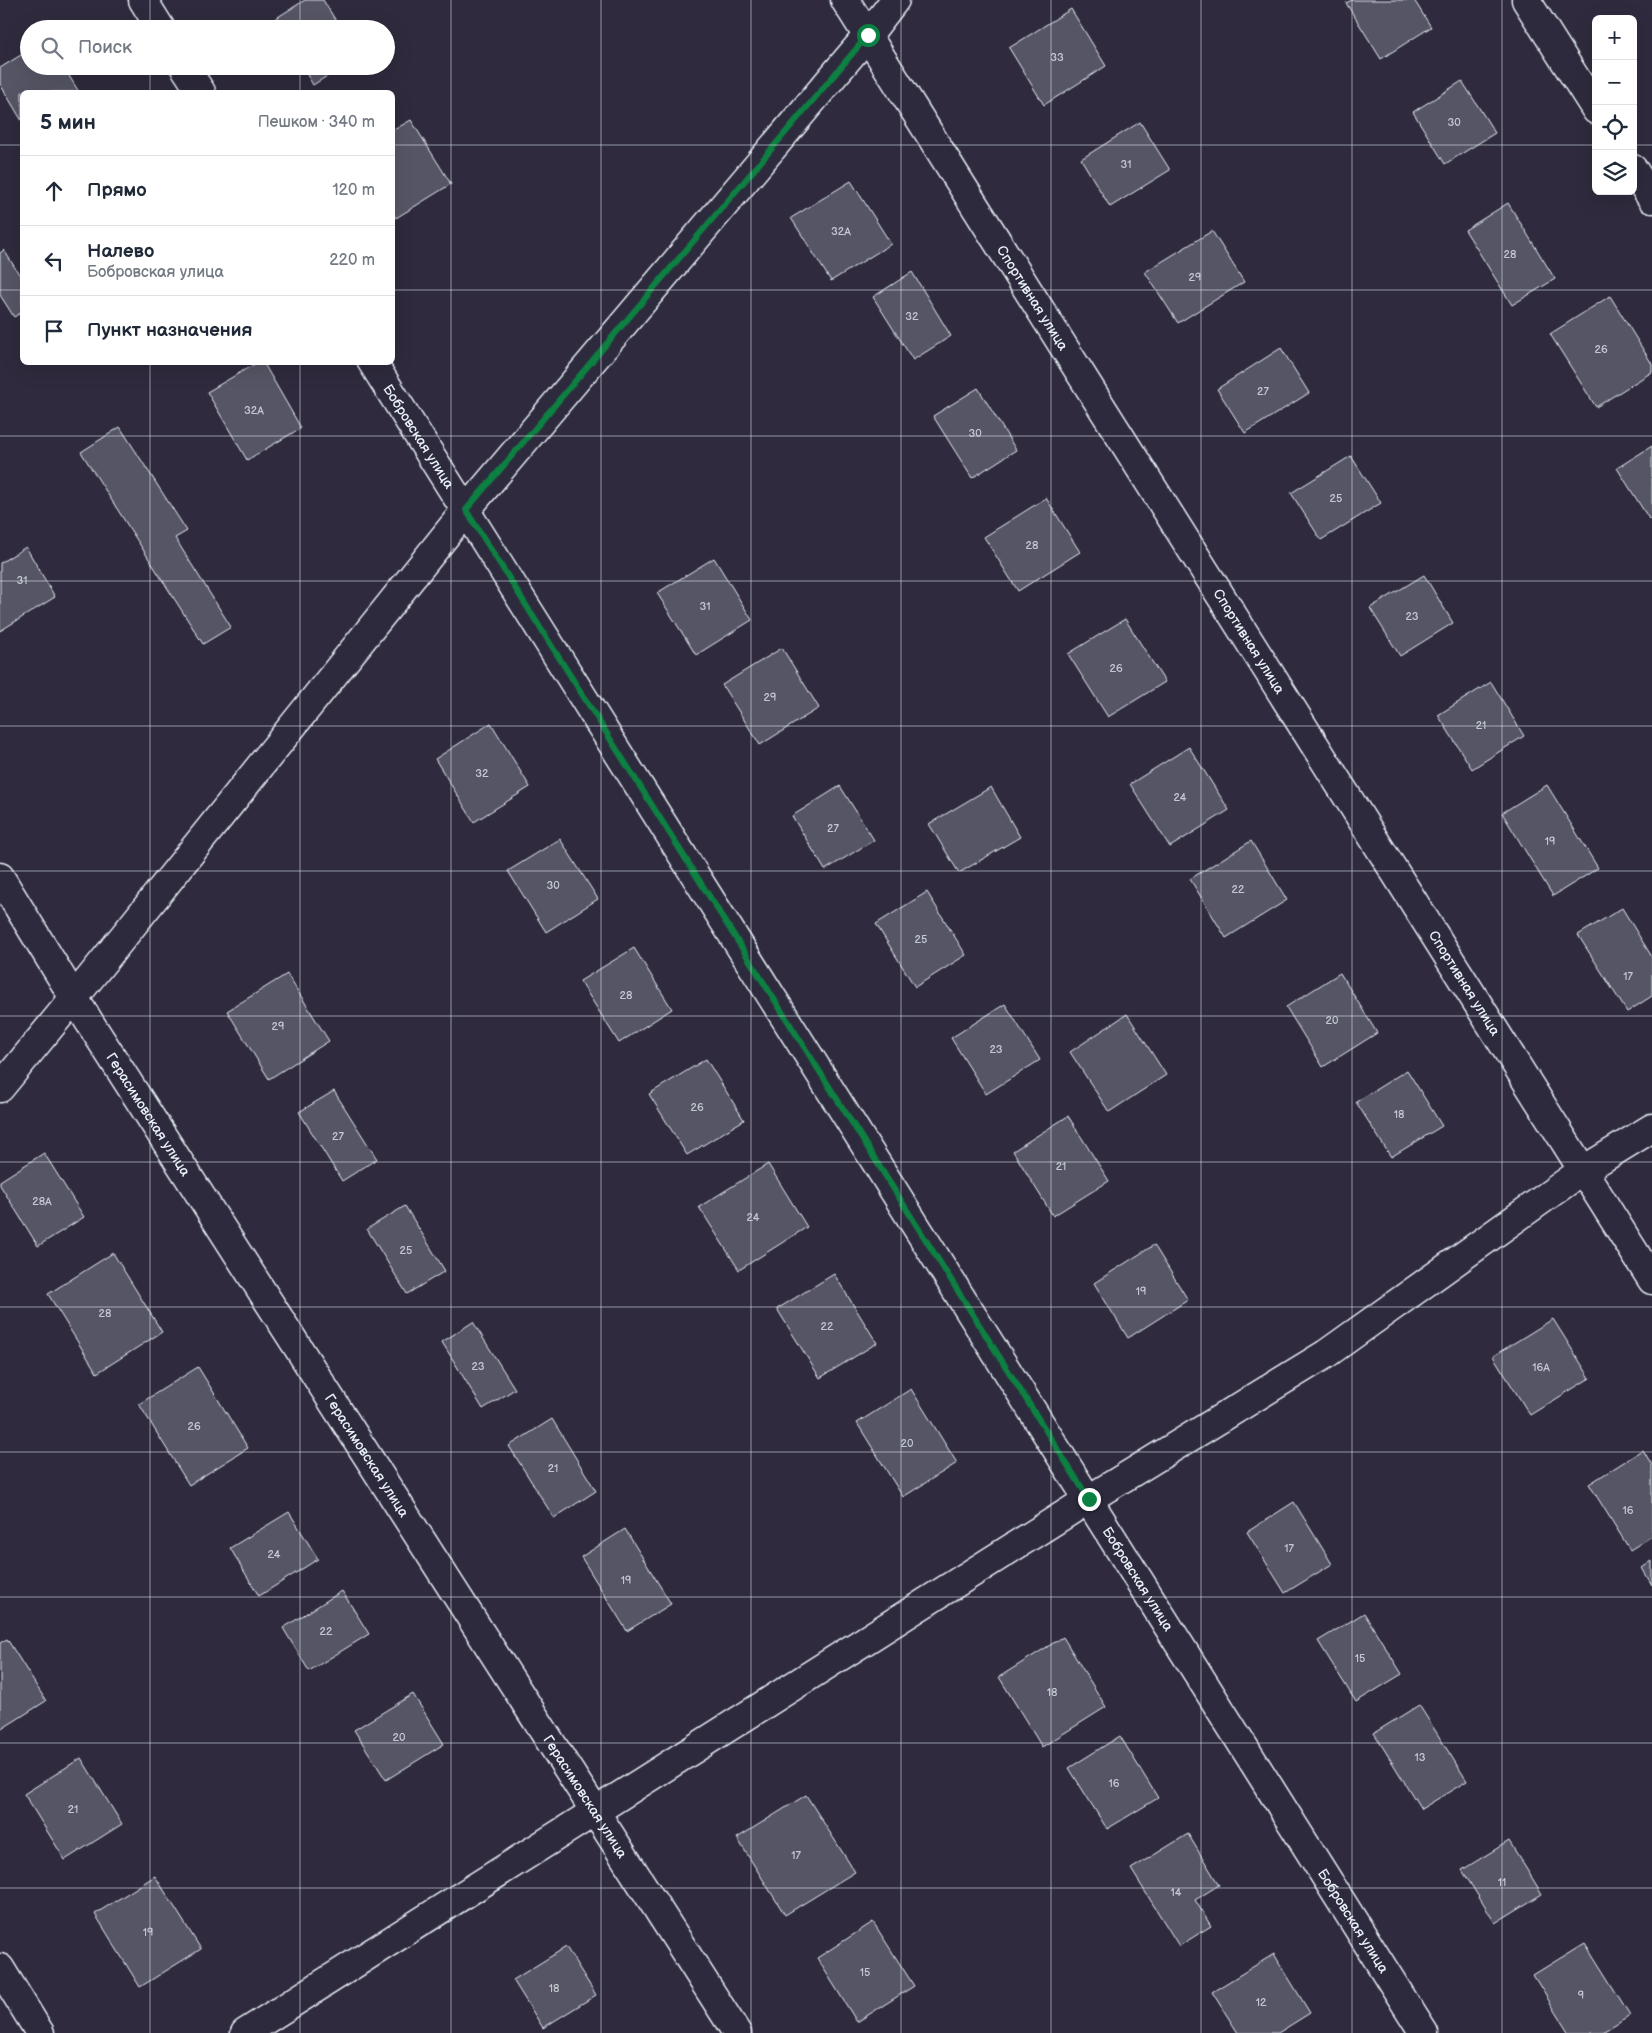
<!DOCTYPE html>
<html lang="ru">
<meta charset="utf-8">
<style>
:root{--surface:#fff;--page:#f2f2f3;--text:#1f2937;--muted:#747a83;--line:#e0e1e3}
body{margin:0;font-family:"Balsamiq Sans",sans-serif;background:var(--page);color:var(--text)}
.controls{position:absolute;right:15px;top:15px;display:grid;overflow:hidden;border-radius:8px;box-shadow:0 5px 20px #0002}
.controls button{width:45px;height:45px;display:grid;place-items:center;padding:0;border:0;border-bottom:1px solid var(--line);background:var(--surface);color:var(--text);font:25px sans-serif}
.stop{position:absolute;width:15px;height:15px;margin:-11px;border:4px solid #0b8043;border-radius:50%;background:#fff}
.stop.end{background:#0b8043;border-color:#fff;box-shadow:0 1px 5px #0008}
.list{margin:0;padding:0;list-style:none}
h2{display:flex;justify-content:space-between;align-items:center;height:65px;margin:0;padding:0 20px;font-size:21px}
h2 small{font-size:16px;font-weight:400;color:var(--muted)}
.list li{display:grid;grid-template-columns:32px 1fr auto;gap:15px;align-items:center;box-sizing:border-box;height:70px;padding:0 20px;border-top:1px solid var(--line)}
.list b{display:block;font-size:19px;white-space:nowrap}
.list p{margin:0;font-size:16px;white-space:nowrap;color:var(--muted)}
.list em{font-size:16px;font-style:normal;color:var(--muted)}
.icon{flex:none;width:28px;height:28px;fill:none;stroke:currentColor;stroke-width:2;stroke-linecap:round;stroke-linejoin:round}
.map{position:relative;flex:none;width:1652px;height:2033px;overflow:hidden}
.search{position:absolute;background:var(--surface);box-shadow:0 5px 20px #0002;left:20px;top:20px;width:375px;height:55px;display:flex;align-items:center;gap:12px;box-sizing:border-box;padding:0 18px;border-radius:28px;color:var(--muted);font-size:19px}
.panel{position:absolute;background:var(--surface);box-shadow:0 5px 20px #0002;left:20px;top:90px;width:375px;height:275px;border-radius:8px}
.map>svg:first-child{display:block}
.building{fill:#575565;stroke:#e8f1f8}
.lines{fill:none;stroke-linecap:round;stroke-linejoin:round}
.street-casing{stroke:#e8f1f8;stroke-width:31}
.street{stroke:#2f2a3d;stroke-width:28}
.route{stroke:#0b8043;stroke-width:6}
.grid{fill:none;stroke:#e8f1f8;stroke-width:1;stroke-opacity:0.55}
.labels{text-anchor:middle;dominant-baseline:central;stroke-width:4;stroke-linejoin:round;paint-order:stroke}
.number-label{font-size:11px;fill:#c4cad3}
.street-label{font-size:14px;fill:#e8f1f8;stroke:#2f2a3d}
</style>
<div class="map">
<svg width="1652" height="2033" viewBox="0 0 1652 2033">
<rect width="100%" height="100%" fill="#2f2a3d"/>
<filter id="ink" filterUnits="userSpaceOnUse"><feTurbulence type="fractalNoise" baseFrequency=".02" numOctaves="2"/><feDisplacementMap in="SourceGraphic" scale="10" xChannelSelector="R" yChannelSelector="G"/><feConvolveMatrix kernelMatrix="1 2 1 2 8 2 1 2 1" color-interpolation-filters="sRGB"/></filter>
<g filter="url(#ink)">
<!-- building -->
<path class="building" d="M305,0H323L341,29H278L273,20Z
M1352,0H1414L1431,27L1381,59L1346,3Z
M1071,9L1106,66L1044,105L1009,48Z
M29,50V66H63L79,92H22V121L0,84V68Z
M302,66H343L313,85Z
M1462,81L1495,133L1445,164L1413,112Z
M411,120L451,184L396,218L392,212V131Z
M1140,122L1170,170L1110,207L1081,159Z
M851,181L891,244L831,281L791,218Z
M1508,203L1555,279L1512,305L1465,230Z
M1212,231L1244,282L1178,323L1145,272Z
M4,250L22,279V312L14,317L0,295V253Z
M912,272L951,336L913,360L873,297Z
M1610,296L1652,364V372L1596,407L1550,334Z
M1281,348L1309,393L1245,433L1217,389Z
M258,362H263L301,428L247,460L207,392Z
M978,388L1016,450L972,478L933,416Z
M120,427L187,531L175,538L231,627L203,644L81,452Z
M1652,446V517L1649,519L1617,468Z
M1351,456L1381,503L1321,540L1291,493Z
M1046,498L1080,552L1018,591L984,537Z
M26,547L55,597L0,631V563Z
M714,558L752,620L696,655L657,593Z
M1424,575L1453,623L1400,656L1370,608Z
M1125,619L1165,682L1108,717L1068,654Z
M782,648L819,708L760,745L722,685Z
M1491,682L1524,736L1472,769L1438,715Z
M491,723L530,787L474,822L435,759Z
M1189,747L1229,810L1170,847L1130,784Z
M1547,785L1598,868L1553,896L1502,813Z
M840,786L874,840L825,870L792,816Z
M991,787L1020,837L959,873L929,824Z
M560,839L598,899L546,932L508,871Z
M1251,841L1287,900L1226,938L1190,879Z
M927,892L966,955L915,987L876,924Z
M1622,908L1652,957V996L1627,1012L1578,935Z
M634,948L672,1009L619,1043L580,981Z
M1340,973L1377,1033L1323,1067L1286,1007Z
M287,974L329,1041L269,1079L227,1011Z
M1005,1004L1040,1060L986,1094L951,1038Z
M1127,1014L1166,1075L1109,1112L1070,1052Z
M706,1059L744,1120L687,1155L649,1094Z
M1407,1070L1442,1126L1391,1157L1356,1102Z
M334,1091L377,1159L342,1181L299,1112Z
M1068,1116L1109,1181L1053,1216L1013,1151Z
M44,1153L84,1217L38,1246L0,1185V1181Z
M768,1164L807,1227L739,1270L699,1207Z
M405,1206L445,1271L407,1294L367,1229Z
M1154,1245L1188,1300L1128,1338L1094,1283Z
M113,1253L162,1332L97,1373L48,1294Z
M834,1274L877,1343L820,1378L777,1309Z
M1553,1319L1590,1378L1530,1415L1493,1356Z
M473,1322L515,1389L483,1409L442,1342Z
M198,1367L248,1448L189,1485L139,1404Z
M911,1389L957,1463L903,1497L857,1423Z
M552,1419L596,1491L554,1518L509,1446Z
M1643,1450L1652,1465V1536L1630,1550L1589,1484Z
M1294,1502L1332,1564L1285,1593L1247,1532Z
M289,1512L318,1559L259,1596L230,1548Z
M625,1529L671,1604L627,1631L581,1557Z
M1652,1561V1585L1642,1568Z
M342,1591L369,1634L309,1671L283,1628Z
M1364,1613L1402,1674L1356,1702L1318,1641Z
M1063,1637L1106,1707L1042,1747L999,1677Z
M7,1639L46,1701L0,1730V1643Z
M413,1694L444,1744L386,1780L354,1730Z
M1419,1705L1467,1781L1421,1809L1374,1733Z
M1120,1736L1158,1798L1107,1829L1069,1768Z
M81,1758L122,1824L65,1860L24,1794Z
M806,1795L855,1872L785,1915L737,1838Z
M1188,1834L1219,1885L1195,1900L1211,1926L1179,1946L1131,1869Z
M1509,1841L1542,1894L1495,1923L1462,1870Z
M155,1876L201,1949L140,1987L95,1914Z
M873,1922L914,1986L857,2022L817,1958Z
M1585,1943L1630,2015L1601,2033H1569L1533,1975Z
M566,1947L596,1995L543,2028L513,1980Z
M1274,1954L1310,2013L1278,2033H1238L1212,1992Z"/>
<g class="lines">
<defs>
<g id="street">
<path d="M143,0L161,29"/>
<path id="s1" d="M845,0L1652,1280"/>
<path d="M1526,0L1596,110"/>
<path d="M184,66L201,92"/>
<path d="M1633,169L1652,199"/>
<path id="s2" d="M372,362L1424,2033"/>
<path id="s3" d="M0,877L74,998L737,2033"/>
<path d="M0,1088L74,998L466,510L868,35L895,0"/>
<path d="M0,1968L40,2033"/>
<path d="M245,2033L1089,1499L1326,1354L1582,1171L1652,1128"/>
</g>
</defs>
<!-- street casing -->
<use href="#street" class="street-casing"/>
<!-- street -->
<use href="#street" class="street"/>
</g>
</g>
<g class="lines" filter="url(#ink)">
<!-- route -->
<path class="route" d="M868,35L466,510L1089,1499"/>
</g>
<!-- grid -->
<path class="grid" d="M150,0V29M300,0V29M451,0V2033M601,0V2033M751,0V2033M901,0V2033M1051,0V2033M1201,0V2033M1352,0V2033M1502,0V2033M150,66V92M300,66V92M0,145H22M392,145H1596M1633,145H1652M0,290H22M392,290H1652M150,362V2033M300,362V2033M0,436H1652M0,581H1652M0,726H1652M0,871H1652M0,1016H1652M0,1162H1652M0,1307H1652M0,1452H1652M0,1597H1652M0,1743H1652M0,1888H1652"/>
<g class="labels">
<!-- number labels -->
<g class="number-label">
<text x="1057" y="57">33</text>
<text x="1454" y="122">30</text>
<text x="1126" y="164">31</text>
<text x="841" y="231">32А</text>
<text x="1510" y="254">28</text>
<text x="1195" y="277">29</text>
<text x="912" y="316">32</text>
<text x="1601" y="349">26</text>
<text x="1263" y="391">27</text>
<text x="254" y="410">32А</text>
<text x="975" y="433">30</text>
<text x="1336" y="498">25</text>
<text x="1032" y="545">28</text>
<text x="22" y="580">31</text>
<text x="705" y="606">31</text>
<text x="1412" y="616">23</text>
<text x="1116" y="668">26</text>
<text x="770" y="697">29</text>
<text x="1481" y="725">21</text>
<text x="482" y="773">32</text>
<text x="1180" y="797">24</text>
<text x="833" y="828">27</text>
<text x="1550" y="841">19</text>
<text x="553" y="885">30</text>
<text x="1238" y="889">22</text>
<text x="921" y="939">25</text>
<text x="1628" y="976">17</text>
<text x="626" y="995">28</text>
<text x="1332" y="1020">20</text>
<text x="278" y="1026">29</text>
<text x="996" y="1049">23</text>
<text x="697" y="1107">26</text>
<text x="1399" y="1114">18</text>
<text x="338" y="1136">27</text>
<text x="1061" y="1166">21</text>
<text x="42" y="1201">28А</text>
<text x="753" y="1217">24</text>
<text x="406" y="1250">25</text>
<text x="1141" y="1291">19</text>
<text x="105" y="1313">28</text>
<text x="827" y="1326">22</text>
<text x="478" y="1366">23</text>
<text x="1541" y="1367">16А</text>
<text x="194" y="1426">26</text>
<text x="907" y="1443">20</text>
<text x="553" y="1468">21</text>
<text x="1628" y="1510">16</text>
<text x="1289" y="1548">17</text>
<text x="274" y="1554">24</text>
<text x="626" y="1580">19</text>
<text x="326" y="1631">22</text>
<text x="1360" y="1658">15</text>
<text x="1052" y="1692">18</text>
<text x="399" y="1737">20</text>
<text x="1420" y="1757">13</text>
<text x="1114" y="1783">16</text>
<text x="73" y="1809">21</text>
<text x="796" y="1855">17</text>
<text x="1502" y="1882">11</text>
<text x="1176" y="1892">14</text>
<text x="148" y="1932">19</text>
<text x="865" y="1972">15</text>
<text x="554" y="1988">18</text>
<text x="1581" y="1995">9</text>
<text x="1261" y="2002">12</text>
</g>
<!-- street labels -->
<g class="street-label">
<text stroke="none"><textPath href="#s1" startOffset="352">Спортивная улица</textPath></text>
<text stroke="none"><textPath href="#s2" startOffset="88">Бобровская улица</textPath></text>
<text stroke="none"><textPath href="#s1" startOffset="758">Спортивная улица</textPath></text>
<text stroke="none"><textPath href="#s1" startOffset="1162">Спортивная улица</textPath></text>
<text stroke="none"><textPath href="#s3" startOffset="280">Герасимовская улица</textPath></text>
<text stroke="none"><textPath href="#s3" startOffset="685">Герасимовская улица</textPath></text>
<text stroke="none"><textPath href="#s2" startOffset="1438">Бобровская улица</textPath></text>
<text stroke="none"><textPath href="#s3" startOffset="1090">Герасимовская улица</textPath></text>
<text stroke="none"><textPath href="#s2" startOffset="1842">Бобровская улица</textPath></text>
</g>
</g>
</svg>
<div class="controls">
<button>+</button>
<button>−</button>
<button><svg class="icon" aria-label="locate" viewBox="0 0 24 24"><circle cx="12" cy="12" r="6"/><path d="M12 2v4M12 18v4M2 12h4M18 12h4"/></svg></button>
<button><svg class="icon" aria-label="layers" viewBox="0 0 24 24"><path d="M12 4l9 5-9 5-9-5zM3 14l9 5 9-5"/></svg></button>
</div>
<div class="stop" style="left:868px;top:35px"></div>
<div class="stop end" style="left:1089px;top:1499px"></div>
<div class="search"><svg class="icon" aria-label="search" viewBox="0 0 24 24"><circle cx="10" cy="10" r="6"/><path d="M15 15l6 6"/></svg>Поиск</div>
<section class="panel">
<h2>5 мин<small>Пешком · 340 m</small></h2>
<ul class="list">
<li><svg class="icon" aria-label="ahead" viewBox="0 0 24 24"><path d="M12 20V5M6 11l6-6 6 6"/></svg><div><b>Прямо</b></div><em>120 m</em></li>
<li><svg class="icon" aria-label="left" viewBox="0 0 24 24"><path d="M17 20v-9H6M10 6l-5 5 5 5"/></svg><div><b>Налево</b><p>Бобровская улица</p></div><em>220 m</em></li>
<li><svg class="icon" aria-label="arrive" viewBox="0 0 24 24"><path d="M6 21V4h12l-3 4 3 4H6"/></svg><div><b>Пункт назначения</b></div></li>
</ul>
</section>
</div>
